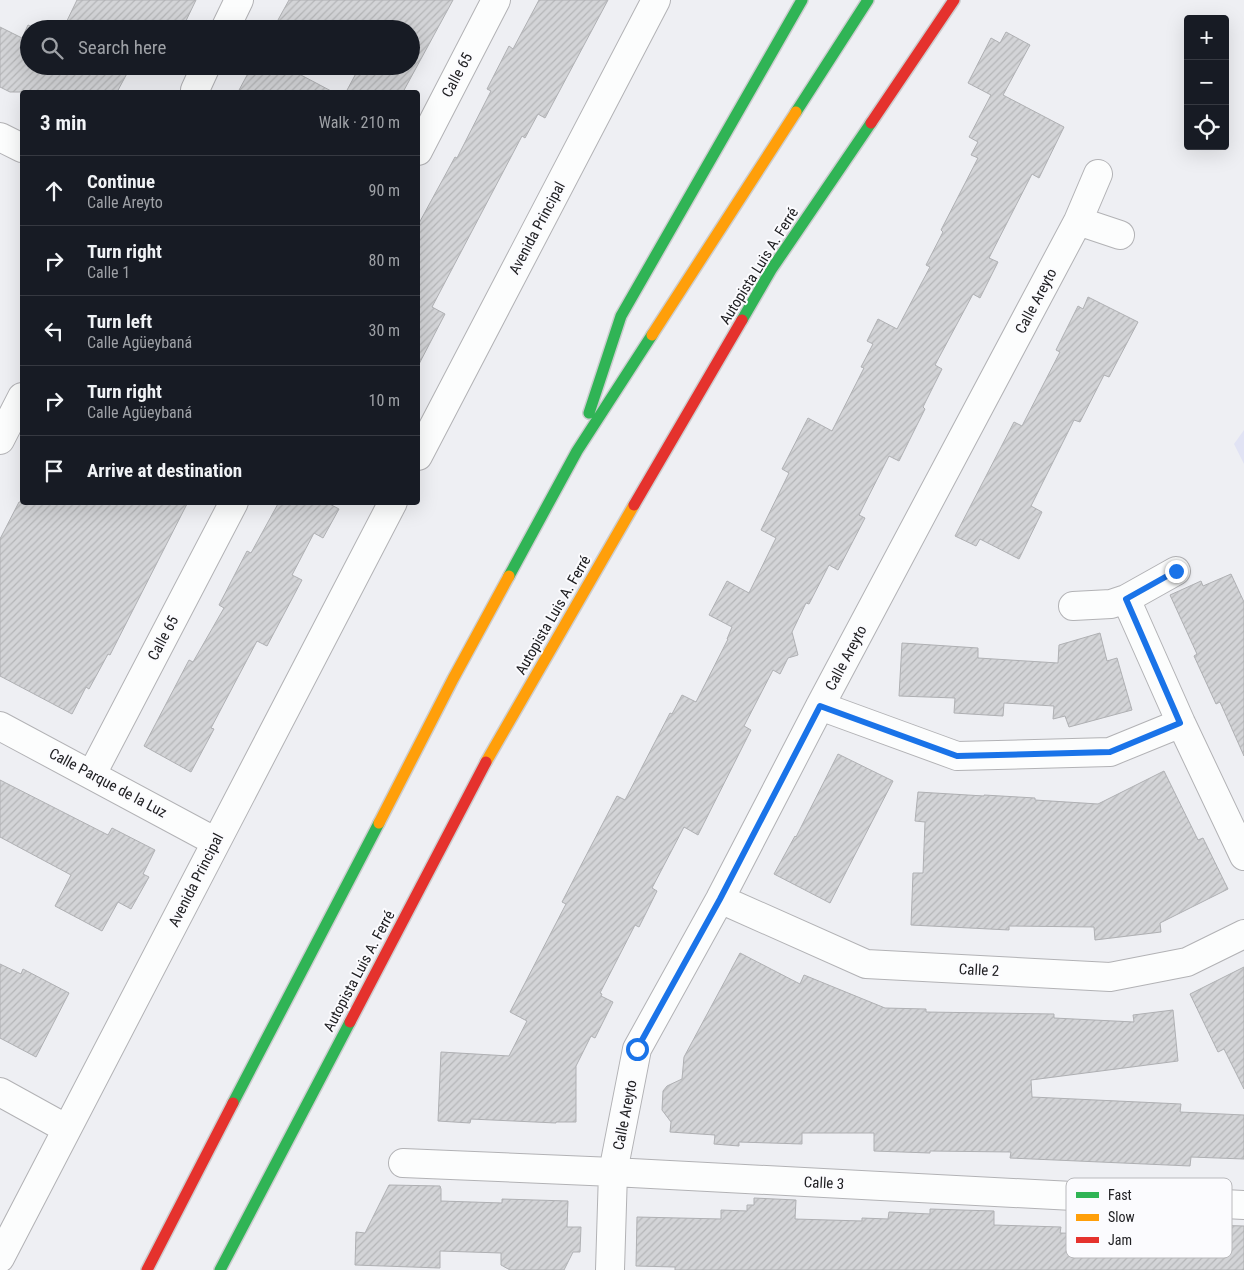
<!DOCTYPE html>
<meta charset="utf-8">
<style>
:root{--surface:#171b24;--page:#242831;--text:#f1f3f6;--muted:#9ea1a6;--line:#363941}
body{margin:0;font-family:"Roboto Condensed",sans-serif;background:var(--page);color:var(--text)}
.controls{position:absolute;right:15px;top:15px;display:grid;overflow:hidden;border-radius:5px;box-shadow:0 5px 20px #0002}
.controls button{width:45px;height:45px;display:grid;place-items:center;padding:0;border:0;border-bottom:1px solid var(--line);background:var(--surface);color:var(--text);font:25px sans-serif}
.stop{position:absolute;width:15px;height:15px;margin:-11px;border:4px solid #1a73e8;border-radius:50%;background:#fff}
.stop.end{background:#1a73e8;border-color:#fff;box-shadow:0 1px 5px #0008}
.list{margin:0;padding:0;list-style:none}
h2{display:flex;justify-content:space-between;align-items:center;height:65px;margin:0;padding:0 20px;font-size:21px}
h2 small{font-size:16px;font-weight:400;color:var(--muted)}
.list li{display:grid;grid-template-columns:32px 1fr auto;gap:15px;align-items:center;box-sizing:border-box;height:70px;padding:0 20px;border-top:1px solid var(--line)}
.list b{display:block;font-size:19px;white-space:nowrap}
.list p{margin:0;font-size:16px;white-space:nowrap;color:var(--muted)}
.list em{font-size:16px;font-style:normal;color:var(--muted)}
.icon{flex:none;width:28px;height:28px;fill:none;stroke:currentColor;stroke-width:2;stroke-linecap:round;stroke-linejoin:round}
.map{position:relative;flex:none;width:1244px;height:1270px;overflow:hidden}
.search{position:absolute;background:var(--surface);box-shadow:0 5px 20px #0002;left:20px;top:20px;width:400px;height:55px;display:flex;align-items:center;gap:12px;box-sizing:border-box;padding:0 18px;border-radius:28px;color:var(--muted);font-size:19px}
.panel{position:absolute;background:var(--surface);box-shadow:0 5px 20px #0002;left:20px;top:90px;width:400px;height:415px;border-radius:5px}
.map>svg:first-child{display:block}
.green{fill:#e1e3f4}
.building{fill:url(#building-hatch);stroke:#afb0b3}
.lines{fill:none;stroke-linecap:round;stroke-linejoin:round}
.street-casing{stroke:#b2b2b5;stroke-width:30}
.fast-casing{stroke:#cccdcf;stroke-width:14}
.slow-casing{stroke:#cccdcf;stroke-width:14}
.jam-casing{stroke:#cccdcf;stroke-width:14}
.street{stroke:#fcfdfd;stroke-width:28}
.fast{stroke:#30b455;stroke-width:11}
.slow{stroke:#ff9f0a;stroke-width:11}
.jam{stroke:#e5322d;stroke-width:11}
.route{stroke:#1a73e8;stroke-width:6}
.labels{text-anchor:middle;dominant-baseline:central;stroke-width:4;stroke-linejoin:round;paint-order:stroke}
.street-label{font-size:15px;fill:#202023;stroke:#fbfbfe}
.key{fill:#fbfbfe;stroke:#b9b9bc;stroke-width:1}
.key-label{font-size:14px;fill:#202023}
</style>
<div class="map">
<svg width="1244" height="1270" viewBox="0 0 1244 1270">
<defs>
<pattern id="building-hatch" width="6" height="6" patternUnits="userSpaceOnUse" patternTransform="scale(1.25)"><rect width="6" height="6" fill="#d3d4d7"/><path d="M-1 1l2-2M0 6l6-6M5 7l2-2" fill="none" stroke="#b5b6b8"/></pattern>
</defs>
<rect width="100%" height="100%" fill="#eeeff3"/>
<!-- green -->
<path class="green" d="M1244,430V464L1234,444Z"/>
<!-- building -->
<path class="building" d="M77,0H196L182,29H63Z
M289,0H453L403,92H346L360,66H411V29H273Z
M539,0H608L545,118L538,114L525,138L522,136L432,307L445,314L418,366V225L455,157L457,158L491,91L487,89L509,46L513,49Z
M28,25L37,29H29V66H127L130,68L117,92H10L0,87V27L22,38Z
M1006,32L1030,45L1003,95L1064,127L1039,178L1032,174L989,258L998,262L980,298L973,294L935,365L942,369L923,407L925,409L899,461L889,456L859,515L865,518L838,570L829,565L809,604L806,603L792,632L798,655L788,658L780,674L773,670L744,726L751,730L698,835L684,827L652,888L657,891L639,927L635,925L600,993L602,994L601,996L613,1002L595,1038L591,1036L576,1066V1122H556V1123L471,1119L470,1123L438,1121L441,1052L509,1056L527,1021L510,1012L566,904L562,902L617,796L625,800L670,713L672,714L682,695L696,702L728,639H727L732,627L709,615L727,581L749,593L776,538L761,530L789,473L782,469L808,418L832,431L864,368L861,367L873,344L867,341L878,319L897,329L930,267L926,265L943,232L941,230L978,158L971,155L978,142L969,137L991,95L968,83L991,38L1000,43Z
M252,66H284L333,92H238Z
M1088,297L1138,322L1109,377L1104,375L1080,422L1074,420L1031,506L1042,512L1019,559L980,539L976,546L955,536L1014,422L1022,426L1060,352L1056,350L1078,306L1083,309Z
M19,502H188L110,655L108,654L89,689L86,687L72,714L0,676V539Z
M279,502H326L339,509L323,538L314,533L292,575L302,580L267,646L257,641L211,728L214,729L191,772L144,746L189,660L193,662L224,608L219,605L247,551L251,553Z
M1231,574L1244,602V756L1220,702L1216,704L1194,656L1197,654L1170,595L1201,581L1203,586Z
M1100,633L1107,661L1117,658L1132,710L1069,727L1065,716L1053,719L1054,706L1004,703L1003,716L954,713L955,698L899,696L902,643L978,648V658L1058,663L1059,645Z
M838,754L893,781L830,903L774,874L795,836L796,837Z
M1164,771L1198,840L1203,838L1228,889L1160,923L1161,932L1095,940L1094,927L1009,926V930L911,925L913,873H923L925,822L915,821L918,792L984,796V795L1035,798V800L1098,804Z
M0,780L108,835L112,828L155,850L143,874L149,877L131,909L118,902L102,931L55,906L71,875L0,837Z
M740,953L800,984L804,975L885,1008L926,1009V1012L1054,1014V1018L1134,1022L1133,1015L1173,1010L1178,1061L1031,1080L1032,1097L1181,1104L1180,1112L1244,1115V1159L1191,1157L1190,1166L1010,1158L1011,1152L930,1151V1153L874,1151V1133H802V1144L739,1142V1146L714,1144L715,1135L670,1132L671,1122L662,1110L663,1091L667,1086L682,1079L684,1057Z
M0,964L21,974L23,969L69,993L36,1057L0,1038Z
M1244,967V1089L1224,1049L1218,1052L1190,994Z
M389,1185L440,1186L441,1189V1201L502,1203V1199L568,1201L567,1227H581L580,1252H573L564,1270H510L501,1265V1253L440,1251V1268L355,1265L356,1232L365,1233Z
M754,1198L796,1200L795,1219L862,1221V1218L888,1219L889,1212L930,1214V1209L994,1211V1225L1061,1227L1060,1233L1131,1235V1240L1206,1243L1207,1225L1244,1226V1270H675V1267L636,1266L637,1217L721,1219V1210L747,1211V1205H754Z"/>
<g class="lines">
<defs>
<path id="street" d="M225,29L239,0
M195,90L206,66
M0,137L22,148
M418,151L496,0
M1078,221L1120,235
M0,440L22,397
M418,456L656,0
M1126,599L1181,723L1244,856
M1073,606L1111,604L1126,599L1176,571
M820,706L957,756L1110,752L1181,723
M0,726L216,842
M92,774L234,502
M720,899L866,964L1110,977L1187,962L1244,934
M0,1092L67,1129
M403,1163L613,1172L1244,1205
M0,1258L393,502
M610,1270L613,1172L637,1049L720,899L820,706L1078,221L1098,174"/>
<path id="fast" d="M796,112L868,0
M742,320L771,270L871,123
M589,413L621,316L802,0
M509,576L577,451L652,335
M233,1103L379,823
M220,1270L350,1022"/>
<path id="slow" d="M652,335L796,112
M486,762L634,505
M379,823L453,679L509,576"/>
<path id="jam" d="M871,123L954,0
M634,505L742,320
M350,1022L486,762
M147,1270L233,1103"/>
</defs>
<!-- street casing -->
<use href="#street" class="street-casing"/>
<!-- fast casing -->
<use href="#fast" class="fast-casing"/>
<!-- slow casing -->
<use href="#slow" class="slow-casing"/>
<!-- jam casing -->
<use href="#jam" class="jam-casing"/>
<!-- street -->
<use href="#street" class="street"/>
<!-- fast -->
<use href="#fast" class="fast"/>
<!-- slow -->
<use href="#slow" class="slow"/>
<!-- jam -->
<use href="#jam" class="jam"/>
</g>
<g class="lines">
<!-- route -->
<path class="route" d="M637,1049L720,899L820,706L957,756L1110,752L1180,723L1126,599L1176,571"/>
</g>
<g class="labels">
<!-- street labels -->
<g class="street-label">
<text transform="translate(457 75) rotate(-62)">Calle 65</text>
<text transform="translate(537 228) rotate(-62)">Avenida Principal</text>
<text transform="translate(759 266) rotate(-58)">Autopista Luis A. Ferré</text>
<text transform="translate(1036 301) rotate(-62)">Calle Areyto</text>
<text transform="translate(553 615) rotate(-60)">Autopista Luis A. Ferré</text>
<text transform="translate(163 638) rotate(-62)">Calle 65</text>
<text transform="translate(846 658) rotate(-62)">Calle Areyto</text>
<text transform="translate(108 783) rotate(28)">Calle Parque de la Luz</text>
<text transform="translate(196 880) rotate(-63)">Avenida Principal</text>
<text transform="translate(979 970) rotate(3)">Calle 2</text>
<text transform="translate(359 971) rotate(-62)">Autopista Luis A. Ferré</text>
<text transform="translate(625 1115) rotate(-79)">Calle Areyto</text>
<text transform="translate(824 1183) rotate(3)">Calle 3</text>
</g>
</g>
<!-- legend -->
<rect x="1066" y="1178" width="166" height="80" rx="8" class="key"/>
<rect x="1076" y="1192" width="23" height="6" fill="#30b455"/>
<rect x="1076" y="1214" width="23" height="7" fill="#ff9f0a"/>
<rect x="1076" y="1237" width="23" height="6" fill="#e5322d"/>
<g class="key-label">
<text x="1108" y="1200">Fast</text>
<text x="1108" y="1222">Slow</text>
<text x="1108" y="1245">Jam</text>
</g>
</svg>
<div class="controls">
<button>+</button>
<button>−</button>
<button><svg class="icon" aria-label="locate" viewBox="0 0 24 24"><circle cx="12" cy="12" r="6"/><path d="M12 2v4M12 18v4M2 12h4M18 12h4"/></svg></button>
</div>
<div class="stop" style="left:637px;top:1049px"></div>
<div class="stop end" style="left:1176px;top:571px"></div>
<div class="search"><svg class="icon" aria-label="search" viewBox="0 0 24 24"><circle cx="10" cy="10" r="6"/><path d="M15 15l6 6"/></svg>Search here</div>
<section class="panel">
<h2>3 min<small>Walk · 210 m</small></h2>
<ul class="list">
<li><svg class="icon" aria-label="ahead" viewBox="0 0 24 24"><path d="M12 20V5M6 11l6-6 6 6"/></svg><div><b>Continue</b><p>Calle Areyto</p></div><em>90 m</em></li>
<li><svg class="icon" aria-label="right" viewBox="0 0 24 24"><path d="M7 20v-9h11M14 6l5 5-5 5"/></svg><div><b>Turn right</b><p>Calle 1</p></div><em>80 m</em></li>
<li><svg class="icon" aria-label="left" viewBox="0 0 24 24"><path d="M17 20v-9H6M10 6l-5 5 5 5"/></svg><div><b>Turn left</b><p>Calle Agüeybaná</p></div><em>30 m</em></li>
<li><svg class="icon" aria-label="right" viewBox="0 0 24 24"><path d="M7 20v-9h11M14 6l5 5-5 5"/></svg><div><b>Turn right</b><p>Calle Agüeybaná</p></div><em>10 m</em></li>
<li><svg class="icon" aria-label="arrive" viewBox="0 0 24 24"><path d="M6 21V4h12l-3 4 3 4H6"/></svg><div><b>Arrive at destination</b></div></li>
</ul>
</section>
</div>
